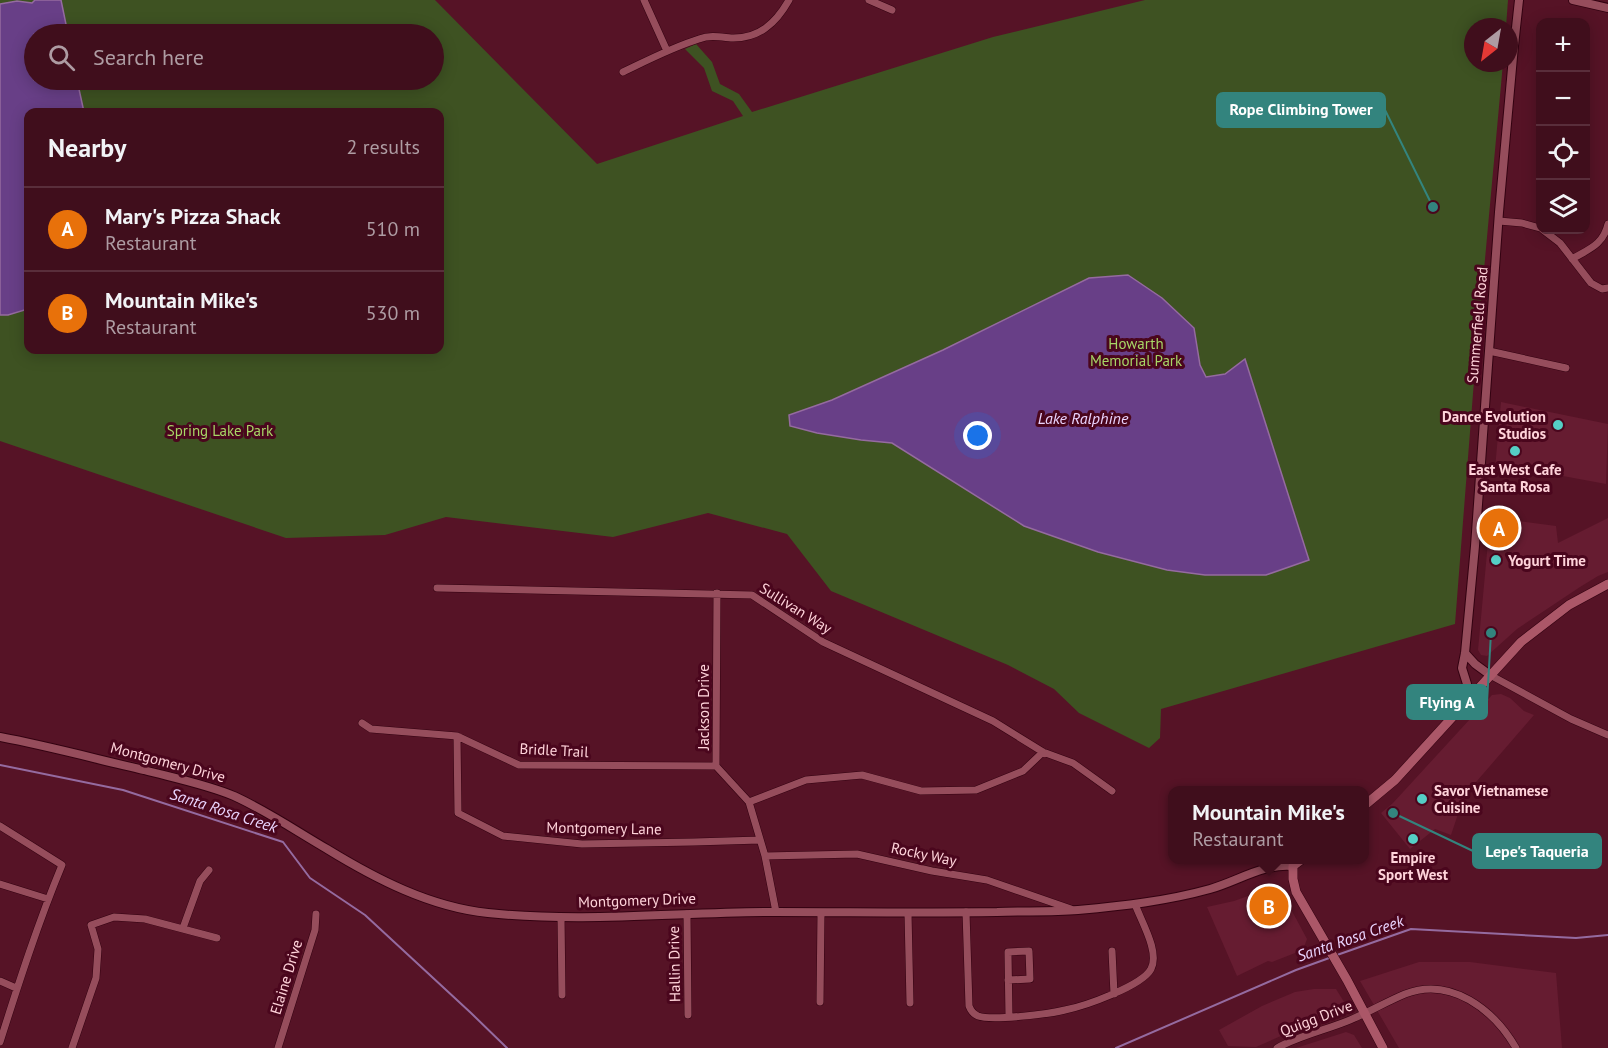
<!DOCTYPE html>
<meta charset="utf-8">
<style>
:root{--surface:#400e1c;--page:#4b1c29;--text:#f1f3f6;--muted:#ae9ca3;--line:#592e3b;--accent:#2563eb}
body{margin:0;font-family:"PT Sans",sans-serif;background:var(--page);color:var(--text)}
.controls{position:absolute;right:18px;top:18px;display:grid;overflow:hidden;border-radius:12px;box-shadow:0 3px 15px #0003}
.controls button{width:54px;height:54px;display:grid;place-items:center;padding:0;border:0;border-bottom:2px solid var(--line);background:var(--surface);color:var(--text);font:30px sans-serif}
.compass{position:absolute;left:1464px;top:18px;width:54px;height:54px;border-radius:50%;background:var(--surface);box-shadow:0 3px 15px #0003;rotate:211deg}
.you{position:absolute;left:978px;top:436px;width:21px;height:21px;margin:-15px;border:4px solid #fff;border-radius:50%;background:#1a73e8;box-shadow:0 0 0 9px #1a73e833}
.badge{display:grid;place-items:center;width:39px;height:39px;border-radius:50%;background:var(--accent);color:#fff;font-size:20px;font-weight:700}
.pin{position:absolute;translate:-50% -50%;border:3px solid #fff;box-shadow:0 2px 6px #0006}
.popup{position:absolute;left:1168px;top:786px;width:201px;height:78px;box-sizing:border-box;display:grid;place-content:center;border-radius:12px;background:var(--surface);filter:drop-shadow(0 2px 4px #0005);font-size:20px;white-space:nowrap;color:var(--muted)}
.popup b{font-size:22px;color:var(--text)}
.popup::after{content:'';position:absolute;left:50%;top:100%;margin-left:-12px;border:12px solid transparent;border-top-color:var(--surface)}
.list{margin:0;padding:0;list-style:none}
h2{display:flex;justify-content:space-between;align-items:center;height:78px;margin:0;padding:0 24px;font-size:26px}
h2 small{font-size:20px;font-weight:400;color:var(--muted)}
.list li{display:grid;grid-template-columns:39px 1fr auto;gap:18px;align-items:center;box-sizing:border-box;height:84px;padding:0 24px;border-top:2px solid var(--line)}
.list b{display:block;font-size:22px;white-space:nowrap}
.list p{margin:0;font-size:20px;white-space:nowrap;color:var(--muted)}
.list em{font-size:20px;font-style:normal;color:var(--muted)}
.icon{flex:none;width:33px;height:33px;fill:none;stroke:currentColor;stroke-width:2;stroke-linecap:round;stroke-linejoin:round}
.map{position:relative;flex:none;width:1608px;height:1048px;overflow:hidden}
.search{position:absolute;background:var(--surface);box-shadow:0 3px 15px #0003;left:24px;top:24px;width:420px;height:66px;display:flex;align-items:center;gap:15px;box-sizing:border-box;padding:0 21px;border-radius:33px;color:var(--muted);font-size:22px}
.panel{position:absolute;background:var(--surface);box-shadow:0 3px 15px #0003;left:24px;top:108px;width:420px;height:246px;border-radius:12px}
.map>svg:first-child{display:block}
.built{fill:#661c31}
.green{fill:#3e5222;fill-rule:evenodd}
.water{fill:#683f87;stroke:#956ba0;stroke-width:1.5}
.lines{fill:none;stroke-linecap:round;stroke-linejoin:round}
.stream{stroke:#956ba0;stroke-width:2}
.minor-casing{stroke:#330211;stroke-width:8}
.tertiary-casing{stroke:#330211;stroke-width:10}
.secondary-casing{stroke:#330211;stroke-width:10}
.minor{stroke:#964d5c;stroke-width:7}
.tertiary{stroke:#964d5c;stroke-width:8}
.secondary{stroke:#ab5768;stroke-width:9}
.poi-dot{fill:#55cec5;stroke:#4a061d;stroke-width:2}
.labels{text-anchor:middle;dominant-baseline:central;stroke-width:6;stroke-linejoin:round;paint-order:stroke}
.street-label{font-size:15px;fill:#ffd3da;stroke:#4a061d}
.park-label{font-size:15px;fill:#a7d666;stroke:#4a061d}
.poi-label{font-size:15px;font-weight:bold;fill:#ffd3da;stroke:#4a061d}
.water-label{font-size:16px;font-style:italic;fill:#ead4fe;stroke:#4a061d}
.leader{fill:none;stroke:#33847e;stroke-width:2}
.callout-dot{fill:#33847e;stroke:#4a061d;stroke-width:2}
.callout{fill:#33847e;stroke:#33847e;stroke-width:2}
.callout-label{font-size:16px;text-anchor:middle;font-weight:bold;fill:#fff}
</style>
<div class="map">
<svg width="1608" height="1048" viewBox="0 0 1608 1048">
<rect width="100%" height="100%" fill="#561326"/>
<!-- built -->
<path class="built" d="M1501,402L1608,424L1606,484L1547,473L1495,469Z
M1497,518L1556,526L1558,543L1608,518V572L1598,576L1580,587L1517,629L1487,656L1481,655L1478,650L1488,542L1494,543L1495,541Z
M1501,694L1510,698L1524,711L1534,715L1464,796L1451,835L1435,829L1410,849L1381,813L1393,803L1492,695Z
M1276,886L1279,887L1307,939L1304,947L1295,953L1272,962L1268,961L1237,976L1207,907L1234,901Z
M1419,962H1470L1556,973L1562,1048H1399L1360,981Z
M1314,989H1336L1346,1005L1342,1014L1299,1028L1256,1047L1228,1046L1219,1030L1262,1006L1295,992Z
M1346,1032L1354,1035L1362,1048H1296Z"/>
<!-- green -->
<path class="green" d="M0,0H435L597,164L743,116L733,101L712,91L704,68L685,49L696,44L712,62L720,84L739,94L752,112L993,37L1145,0H1508L1506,27H1473V63H1503L1475,368L1455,624L1161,709L1160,738L1149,748L1079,713L1054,689L1008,665L831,591L787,534L708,513L613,537L446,517L385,535L286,538L0,441ZM34,34H434V80H34ZM28,112H440V350H28Z"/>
<!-- water -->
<path class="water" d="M35,0H61L68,34H34V80H77L84,112H28V309L8,315H0V4L17,1L32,3Z
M1128,275L1162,298L1194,328L1200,365L1206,377L1225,374L1245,359L1309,560L1266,575H1205L1167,570L1098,552L1024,526L892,443L861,440L817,433L790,426L789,415L832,400L943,350L1089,278Z"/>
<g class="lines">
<!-- stream -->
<path class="stream" d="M0,765L123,790L283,842L310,878L365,915L471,1013L507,1048
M1337,955L1411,929L1576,938L1608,935
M1116,1048L1296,970L1332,957"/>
<defs>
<path id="minor" d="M644,0L667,51
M869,0L892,10
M623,72C648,60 673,47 699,39C710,35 720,37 731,38C759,39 776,23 789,0
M1499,221L1522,223L1540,228
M1543,230L1560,243L1591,283L1602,289L1608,288
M1572,259C1589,249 1603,245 1608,224
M1489,351L1566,368
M437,588L752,595L823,642L993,721L1043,752L1073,763L1112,791
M717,593L716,766L749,802L765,856L776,912
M1490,675L1571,719L1608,735
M362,723L371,729L457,736L519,765L716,766
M457,736L458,813L503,836L582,844L694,842L760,840
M749,802L806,780L862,775L921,791L976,790L1023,771L1043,752
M0,826L62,865C38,923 19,982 0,1042
M765,856L857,854L932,871L987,880L1071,909
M0,884L48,899
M966,912L969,1006C971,1011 973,1014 978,1016C992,1021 1049,1014 1065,1010C1085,1006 1142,986 1151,969C1160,952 1141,921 1135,904
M908,913L910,1003
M687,914L688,1015
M561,917L562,995
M183,928L200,881L209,870
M1112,951L1114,994
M1008,980L1030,979L1029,951L1008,952L1009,1017
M0,981L16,988
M820,1002L821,913
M72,1048L96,978L98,949L91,925L114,917L145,919L217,938
M278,1048L315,930L316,914
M1277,1048C1301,1035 1326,1030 1350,1020C1369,1012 1386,1002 1405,994C1451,976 1494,1010 1516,1048"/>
<path id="tertiary" d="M1573,0L1608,8
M1465,653L1475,664L1490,675
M1469,698L1467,684L1462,668L1465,653L1475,546L1499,212L1514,46L1519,0
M0,737C48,746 96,759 144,770C174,778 205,784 234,796C267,811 296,831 327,849C376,879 430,907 488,913C583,923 680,912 776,912C850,912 924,913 997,912C1024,911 1051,912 1078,910C1122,906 1167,901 1210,889C1238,881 1264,863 1293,866"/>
<path id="secondary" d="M1365,805L1395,780L1521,642L1569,605L1608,584
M1301,860L1293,866V879L1296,892L1347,980L1383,1048"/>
</defs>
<!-- minor casing -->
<use href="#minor" class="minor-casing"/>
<!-- tertiary casing -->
<use href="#tertiary" class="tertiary-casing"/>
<!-- secondary casing -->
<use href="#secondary" class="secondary-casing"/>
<!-- minor -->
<use href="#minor" class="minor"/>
<!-- tertiary -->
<use href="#tertiary" class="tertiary"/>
<!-- secondary -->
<use href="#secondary" class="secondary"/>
</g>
<!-- markers -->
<g class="poi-dot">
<circle cx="1558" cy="425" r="6"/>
<circle cx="1515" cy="451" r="6"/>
<circle cx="1496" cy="560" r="6"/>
<circle cx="1422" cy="799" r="6"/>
<circle cx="1413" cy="839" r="6"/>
</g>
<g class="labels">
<!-- street labels -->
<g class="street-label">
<text transform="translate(1477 325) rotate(-85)">Summerfield Road</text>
<text transform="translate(796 608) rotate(32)">Sullivan Way</text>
<text transform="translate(703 707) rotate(-90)">Jackson Drive</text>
<text transform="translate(554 750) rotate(3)">Bridle Trail</text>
<text transform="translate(168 762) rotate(15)">Montgomery Drive</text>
<text transform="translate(604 828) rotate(1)">Montgomery Lane</text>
<text transform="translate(924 854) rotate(12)">Rocky Way</text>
<text transform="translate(637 900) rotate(-2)">Montgomery Drive</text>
<text transform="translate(674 964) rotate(-91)">Hallin Drive</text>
<text transform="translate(286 977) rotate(-73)">Elaine Drive</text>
<text transform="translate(1316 1018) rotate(-21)">Quigg Drive</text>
</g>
<!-- park labels -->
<g class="park-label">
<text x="1136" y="343">Howarth<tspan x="1136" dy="17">Memorial Park</tspan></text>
<text x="220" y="430">Spring Lake Park</text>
</g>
<!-- poi labels -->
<g class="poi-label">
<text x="1546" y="416" text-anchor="end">Dance Evolution<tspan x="1546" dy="17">Studios</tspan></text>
<text x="1515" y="469">East West Cafe<tspan x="1515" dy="17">Santa Rosa</tspan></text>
<text x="1508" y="560" text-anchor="start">Yogurt Time</text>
<text x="1434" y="790" text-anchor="start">Savor Vietnamese<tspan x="1434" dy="17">Cuisine</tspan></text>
<text x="1413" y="857">Empire<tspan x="1413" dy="17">Sport West</tspan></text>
</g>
<!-- water labels -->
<g class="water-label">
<text x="1083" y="418">Lake Ralphine</text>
<text transform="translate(224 810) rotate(18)">Santa Rosa Creek</text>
<text transform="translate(1350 938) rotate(-19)">Santa Rosa Creek</text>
</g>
</g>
<!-- callouts -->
<path class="leader" d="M1433 207L1385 110M1491 633L1487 702M1393 813L1473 851"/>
<g class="callout-dot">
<circle cx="1433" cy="207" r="6"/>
<circle cx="1491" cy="633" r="6"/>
<circle cx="1393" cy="813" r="6"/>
</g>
<g class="callout">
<rect x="1217" y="93" width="168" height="34" rx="6"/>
<rect x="1407" y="685" width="80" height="34" rx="6"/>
<rect x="1473" y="834" width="128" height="34" rx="6"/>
</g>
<g class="callout-label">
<text x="1301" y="115">Rope Climbing Tower</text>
<text x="1447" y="708">Flying A</text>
<text x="1537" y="857">Lepe's Taqueria</text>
</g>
</svg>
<div class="controls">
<button>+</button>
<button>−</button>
<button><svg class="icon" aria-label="locate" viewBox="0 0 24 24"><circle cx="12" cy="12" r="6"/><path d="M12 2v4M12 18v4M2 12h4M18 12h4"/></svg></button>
<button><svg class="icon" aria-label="layers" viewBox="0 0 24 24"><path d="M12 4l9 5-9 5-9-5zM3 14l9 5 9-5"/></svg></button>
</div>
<svg class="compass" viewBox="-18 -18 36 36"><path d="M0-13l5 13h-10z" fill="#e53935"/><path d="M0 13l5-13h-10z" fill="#ae9ca3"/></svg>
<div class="you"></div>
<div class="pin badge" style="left:1499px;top:528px;background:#e8710a">A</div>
<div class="pin badge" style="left:1269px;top:906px;background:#e8710a">B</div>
<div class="popup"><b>Mountain Mike's</b>Restaurant</div>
<div class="search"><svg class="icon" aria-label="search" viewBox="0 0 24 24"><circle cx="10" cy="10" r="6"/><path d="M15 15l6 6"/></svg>Search here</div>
<section class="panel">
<h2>Nearby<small>2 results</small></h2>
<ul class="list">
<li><span class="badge" style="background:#e8710a">A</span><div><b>Mary's Pizza Shack</b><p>Restaurant</p></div><em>510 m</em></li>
<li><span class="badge" style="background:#e8710a">B</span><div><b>Mountain Mike's</b><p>Restaurant</p></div><em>530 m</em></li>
</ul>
</section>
</div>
